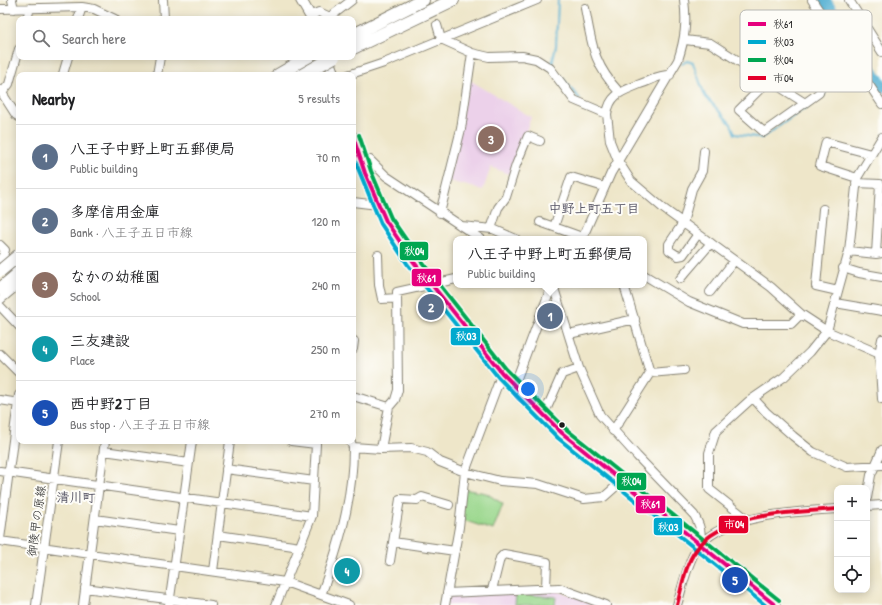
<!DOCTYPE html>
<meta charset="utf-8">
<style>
:root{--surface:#fff;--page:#f2f2f2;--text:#202124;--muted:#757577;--line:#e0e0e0;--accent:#0f766e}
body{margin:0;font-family:"Patrick Hand","Klee One",sans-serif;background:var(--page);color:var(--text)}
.controls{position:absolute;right:12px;bottom:12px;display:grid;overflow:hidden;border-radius:8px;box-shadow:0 2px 10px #0003}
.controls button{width:36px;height:36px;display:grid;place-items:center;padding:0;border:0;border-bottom:1px solid var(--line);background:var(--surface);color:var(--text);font:20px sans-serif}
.you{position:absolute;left:528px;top:389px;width:14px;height:14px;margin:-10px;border:3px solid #fff;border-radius:50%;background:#1a73e8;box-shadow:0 0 0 6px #1a73e833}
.badge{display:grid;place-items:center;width:26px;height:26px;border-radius:50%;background:var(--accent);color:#fff;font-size:13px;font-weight:700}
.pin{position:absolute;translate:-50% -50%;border:2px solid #fff;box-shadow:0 1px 4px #0006}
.popup{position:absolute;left:453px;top:236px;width:194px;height:52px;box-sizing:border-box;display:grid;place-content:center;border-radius:8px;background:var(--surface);filter:drop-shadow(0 1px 3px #0005);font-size:13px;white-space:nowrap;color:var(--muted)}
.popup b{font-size:15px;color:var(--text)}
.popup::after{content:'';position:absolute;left:50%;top:100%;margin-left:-8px;border:8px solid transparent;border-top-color:var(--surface)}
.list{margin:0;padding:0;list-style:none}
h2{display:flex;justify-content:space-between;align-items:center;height:52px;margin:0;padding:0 16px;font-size:17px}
h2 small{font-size:13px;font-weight:400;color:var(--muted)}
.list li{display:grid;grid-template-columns:26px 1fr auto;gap:12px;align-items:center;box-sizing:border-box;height:64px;padding:0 16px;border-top:1px solid var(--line)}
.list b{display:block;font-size:15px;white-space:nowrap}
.list p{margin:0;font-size:13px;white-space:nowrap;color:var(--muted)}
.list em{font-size:13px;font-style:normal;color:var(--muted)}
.icon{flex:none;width:22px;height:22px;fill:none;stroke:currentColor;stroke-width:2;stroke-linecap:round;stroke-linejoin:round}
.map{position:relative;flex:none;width:882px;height:605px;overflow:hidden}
.search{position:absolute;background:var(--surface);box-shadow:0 2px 10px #0003;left:16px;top:16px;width:340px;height:44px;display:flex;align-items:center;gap:10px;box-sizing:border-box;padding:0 14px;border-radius:8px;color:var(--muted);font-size:15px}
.panel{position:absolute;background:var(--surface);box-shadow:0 2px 10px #0003;left:16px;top:72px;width:340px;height:372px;border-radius:8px}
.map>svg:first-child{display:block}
.built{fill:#ecd1ea}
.green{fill:#9ad78c;stroke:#5b7a54}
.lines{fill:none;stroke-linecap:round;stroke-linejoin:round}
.stream{stroke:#55b0d3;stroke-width:2}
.river{stroke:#55b0d3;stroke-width:13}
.minor-tunnel{stroke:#c4bea6;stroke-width:8;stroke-dasharray:8 4;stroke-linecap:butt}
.minor-casing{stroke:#858172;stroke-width:10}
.major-casing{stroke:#858172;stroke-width:12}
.highway-casing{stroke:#858172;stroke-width:14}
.minor{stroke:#fff;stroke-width:8}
.major{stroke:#fff;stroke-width:10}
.highway{stroke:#fff;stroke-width:12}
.highway-bridge-casing{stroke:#858172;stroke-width:14;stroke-linecap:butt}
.highway-bridge{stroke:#fff;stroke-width:12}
.bus-1-casing{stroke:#fdfcf7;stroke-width:7}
.bus-2-casing{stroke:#fdfcf7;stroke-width:7}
.bus-3-casing{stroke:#fdfcf7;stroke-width:7}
.bus-4-casing{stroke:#fdfcf7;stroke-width:7}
.bus-1{stroke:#e5007d;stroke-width:4}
.bus-2{stroke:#00a9ce;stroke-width:4}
.bus-3{stroke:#00a651;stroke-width:4}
.bus-4{stroke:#e4002b;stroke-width:4}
.bus-dot{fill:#1c1c1c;stroke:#fdfcf7;stroke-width:1.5}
.labels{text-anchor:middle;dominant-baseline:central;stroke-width:4;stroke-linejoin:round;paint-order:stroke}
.street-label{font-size:12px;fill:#1c1c1c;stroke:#fdfcf7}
.neighbourhood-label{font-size:13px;font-weight:bold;fill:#555364;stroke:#fdfcf7}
.key{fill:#fdfcf7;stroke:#bab9b5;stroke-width:1}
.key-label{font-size:11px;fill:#1c1c1c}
.line-badge{stroke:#fdfcf7;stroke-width:1.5}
.badge-label{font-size:11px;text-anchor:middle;font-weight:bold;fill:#fff}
</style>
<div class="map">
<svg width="882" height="605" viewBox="0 0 882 605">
<rect width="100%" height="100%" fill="#fdfcf7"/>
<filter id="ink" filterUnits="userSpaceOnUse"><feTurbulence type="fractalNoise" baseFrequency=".025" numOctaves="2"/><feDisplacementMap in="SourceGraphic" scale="8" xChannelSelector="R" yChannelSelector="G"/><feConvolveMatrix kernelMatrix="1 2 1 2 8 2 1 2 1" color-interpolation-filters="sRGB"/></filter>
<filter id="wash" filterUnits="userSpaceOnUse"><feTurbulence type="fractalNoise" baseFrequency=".012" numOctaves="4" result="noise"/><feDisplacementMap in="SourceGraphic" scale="16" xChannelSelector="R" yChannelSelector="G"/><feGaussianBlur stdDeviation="0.9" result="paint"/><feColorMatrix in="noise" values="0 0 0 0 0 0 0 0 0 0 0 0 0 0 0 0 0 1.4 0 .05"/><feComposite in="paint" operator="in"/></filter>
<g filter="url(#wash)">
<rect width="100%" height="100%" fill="#eee6c9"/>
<!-- built -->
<path class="built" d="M468,79L531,117L511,175L491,167L483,190L449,181Z
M546,588L606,605H445L447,593Z"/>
<!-- green -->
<path class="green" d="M463,489L486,493L503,504L493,530L460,519Z
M516,594L556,597L555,605H515Z"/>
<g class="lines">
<!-- stream -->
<path class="stream" d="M552,64L556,46L558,0
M682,64L687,61L693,63L705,96L731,124L735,134L762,138L824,95L826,90L859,82
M562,78L580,99"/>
<!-- river -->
<path class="river" d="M824,0L860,57L882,86"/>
</g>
</g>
<g filter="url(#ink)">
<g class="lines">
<!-- minor-tunnel -->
<path class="minor-tunnel" d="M424,0L437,25"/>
<defs>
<path id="minor" d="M12,0L14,9
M163,0L164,19
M812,0L882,104
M849,0L882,52
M585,8C592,45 593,64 620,93
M0,9L82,7L94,9L115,19
M311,15L319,12L330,17L352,0
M27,19L30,8
M78,19L82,7
M437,25L441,39L472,53L489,57L522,56L536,59L550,68L574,100L607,114L610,141L618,161L631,181L664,209L771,287L801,314L827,331L882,355
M685,40L710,43L805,103L819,93L820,89L809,36
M63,74L68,57
M157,75L160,57
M348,75L384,63L537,0
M0,90L16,115L19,117
M2,93L9,84L19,49
M805,103L764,132L739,110L769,80L779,42L832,30
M607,114C610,93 624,91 640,84C653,80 656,75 670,75
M360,161L370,160L386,176L481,239
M857,178L820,166L826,142L871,154
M856,183L880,184L876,254
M353,202L378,205
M823,209L816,286L838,291
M440,213L461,129L472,53
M540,222L582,237
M461,226L493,229L516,239
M554,227L571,177L604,187
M491,229L498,208L506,197L516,165L528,136L540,141
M698,234L683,255L678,256L669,250V244L683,223L692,189L702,171L704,151
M582,239L611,173L678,60C685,39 687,22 684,0
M0,245L5,250L3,256L0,259
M849,251L876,254L882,253
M378,255L379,285L382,299L397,298
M3,256L19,273
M843,268L859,273L882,277
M644,275L689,302L743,324H791L801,314
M680,279L711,243
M553,285L579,368L600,415L637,456L694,515C700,525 702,532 700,544
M624,285L650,373
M710,292L734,261
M0,300L19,284
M835,303L882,311
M0,306L19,326
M569,334L635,319
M882,339L879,354L882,399
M353,349L354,341
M0,354L19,373
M514,386L552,285
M353,396L389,407
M754,399L766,412L793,436L813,452L847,467L882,465
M0,400L19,403
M541,414L547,408L562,374L579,368
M613,431L650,373L684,370
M291,441L316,444
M350,441L353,447L381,449L411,448L427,452L440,462L465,472L500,481L538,484L584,499L604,497L622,481
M381,449L389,407L395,400L398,390L397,292L456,279
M104,451L189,463
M226,469L314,481
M0,471L312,516
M867,498L871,475L882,450
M867,506L882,505
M95,519L179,531
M748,520L709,489V453L716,431L749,401L784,377L810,352L827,331L849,251L857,178L882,137
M218,535L300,547
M0,539L19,395
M0,541L285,582L349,605
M393,542L455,551
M390,561L400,499L417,500L422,497L449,505
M213,571L230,441
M85,588L211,605
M492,590L500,558L504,554L547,562L546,588
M447,593L559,588L606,605
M321,595C339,546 353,500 353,447
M36,605L59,441
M83,605L105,441
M169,605L192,441
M276,605L312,516L316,444L314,441
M445,605L459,527L465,472L502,373
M677,605C682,589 687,564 696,550C718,514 799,512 837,509"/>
<path id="major" d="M301,0L312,19
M327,57L334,75
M353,137L365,173L386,221L413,261L502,373L562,433L775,605"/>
<path id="highway" d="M353,35L423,0
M353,48L453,0
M278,75L309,57
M0,289L19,273"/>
</defs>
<!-- minor casing -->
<use href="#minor" class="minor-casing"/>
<!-- major casing -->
<use href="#major" class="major-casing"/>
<!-- highway casing -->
<use href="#highway" class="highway-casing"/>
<!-- minor -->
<use href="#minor" class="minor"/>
<!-- major -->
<use href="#major" class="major"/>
<!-- highway -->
<use href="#highway" class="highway"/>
<defs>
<path id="highway-bridge" d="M302,75L334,57
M0,271L19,255"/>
</defs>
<!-- highway-bridge casing -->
<use href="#highway-bridge" class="highway-bridge-casing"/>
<!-- highway-bridge -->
<use href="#highway-bridge" class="highway-bridge"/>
<defs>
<path id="bus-1" d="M353,137L365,173L386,221L413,261L502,373L562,433L775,605"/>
<path id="bus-2" d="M353,156L381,224L408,265L498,377L558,438L765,605"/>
<path id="bus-3" d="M359,135L371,171L391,218L418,257L506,369L566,429L779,600"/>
<path id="bus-4" d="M677,605C682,587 685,565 696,550C723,512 795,512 837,509"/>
</defs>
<!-- bus-1 casing -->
<use href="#bus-1" class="bus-1-casing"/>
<!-- bus-2 casing -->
<use href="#bus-2" class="bus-2-casing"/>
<!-- bus-3 casing -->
<use href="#bus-3" class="bus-3-casing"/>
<!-- bus-4 casing -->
<use href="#bus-4" class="bus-4-casing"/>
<!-- bus-1 -->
<use href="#bus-1" class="bus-1"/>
<!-- bus-2 -->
<use href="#bus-2" class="bus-2"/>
<!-- bus-3 -->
<use href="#bus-3" class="bus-3"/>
<!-- bus-4 -->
<use href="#bus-4" class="bus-4"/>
</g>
</g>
<!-- markers -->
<circle class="bus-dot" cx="562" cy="425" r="3.5"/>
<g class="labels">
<!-- street labels -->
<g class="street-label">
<text transform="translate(36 521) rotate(-82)">御陵甲の原線</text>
</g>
<!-- neighbourhood labels -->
<g class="neighbourhood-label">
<text x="594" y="208">中野上町五丁目</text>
<text x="76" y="497">清川町</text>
</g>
</g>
<!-- legend -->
<rect x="740" y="10" width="132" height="82" rx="6" class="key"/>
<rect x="748" y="22" width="18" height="4" fill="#e5007d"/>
<rect x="748" y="40" width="18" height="4" fill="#00a9ce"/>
<rect x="748" y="58" width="18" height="4" fill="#00a651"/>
<rect x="748" y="76" width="18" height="4" fill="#e4002b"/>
<g class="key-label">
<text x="773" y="28">秋61</text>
<text x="773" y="46">秋03</text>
<text x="773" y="64">秋04</text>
<text x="773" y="82">市04</text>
</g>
<g class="line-badge">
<rect x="399" y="241" width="30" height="20" rx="4" fill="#00a651"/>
<rect x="411" y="268" width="31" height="19" rx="4" fill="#e5007d"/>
<rect x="450" y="327" width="31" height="19" rx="4" fill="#00a9ce"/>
<rect x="616" y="472" width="31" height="19" rx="4" fill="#00a651"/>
<rect x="635" y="495" width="31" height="19" rx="4" fill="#e5007d"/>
<rect x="718" y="515" width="31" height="19" rx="4" fill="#e4002b"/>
<rect x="653" y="517" width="30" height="19" rx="4" fill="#00a9ce"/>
</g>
<g class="badge-label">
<text x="414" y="255">秋04</text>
<text x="426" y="282">秋61</text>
<text x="466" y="340">秋03</text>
<text x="631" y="485">秋04</text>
<text x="650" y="508">秋61</text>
<text x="734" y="528">市04</text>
<text x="668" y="531">秋03</text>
</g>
</svg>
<div class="controls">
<button>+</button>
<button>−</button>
<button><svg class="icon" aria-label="locate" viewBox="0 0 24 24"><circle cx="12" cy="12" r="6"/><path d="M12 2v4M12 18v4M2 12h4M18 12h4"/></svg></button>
</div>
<div class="you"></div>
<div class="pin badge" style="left:550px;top:316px;background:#5c6f8a">1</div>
<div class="popup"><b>八王子中野上町五郵便局</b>Public building</div>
<div class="pin badge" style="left:431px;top:307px;background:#5c6f8a">2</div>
<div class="pin badge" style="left:491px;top:139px;background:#8d6e63">3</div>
<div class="pin badge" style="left:347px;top:571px;background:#0f9aa8">4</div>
<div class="pin badge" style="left:735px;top:580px;background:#1a4fb4">5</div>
<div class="search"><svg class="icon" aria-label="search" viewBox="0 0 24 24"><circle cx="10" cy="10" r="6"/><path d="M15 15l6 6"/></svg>Search here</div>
<section class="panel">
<h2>Nearby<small>5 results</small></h2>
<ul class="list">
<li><span class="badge" style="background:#5c6f8a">1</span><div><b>八王子中野上町五郵便局</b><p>Public building</p></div><em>70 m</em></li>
<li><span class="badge" style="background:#5c6f8a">2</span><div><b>多摩信用金庫</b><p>Bank · 八王子五日市線</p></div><em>120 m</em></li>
<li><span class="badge" style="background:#8d6e63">3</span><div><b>なかの幼稚園</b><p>School</p></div><em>240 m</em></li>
<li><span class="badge" style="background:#0f9aa8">4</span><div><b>三友建設</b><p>Place</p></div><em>250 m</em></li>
<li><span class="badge" style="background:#1a4fb4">5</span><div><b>西中野2丁目</b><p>Bus stop · 八王子五日市線</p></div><em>270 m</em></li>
</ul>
</section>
</div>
